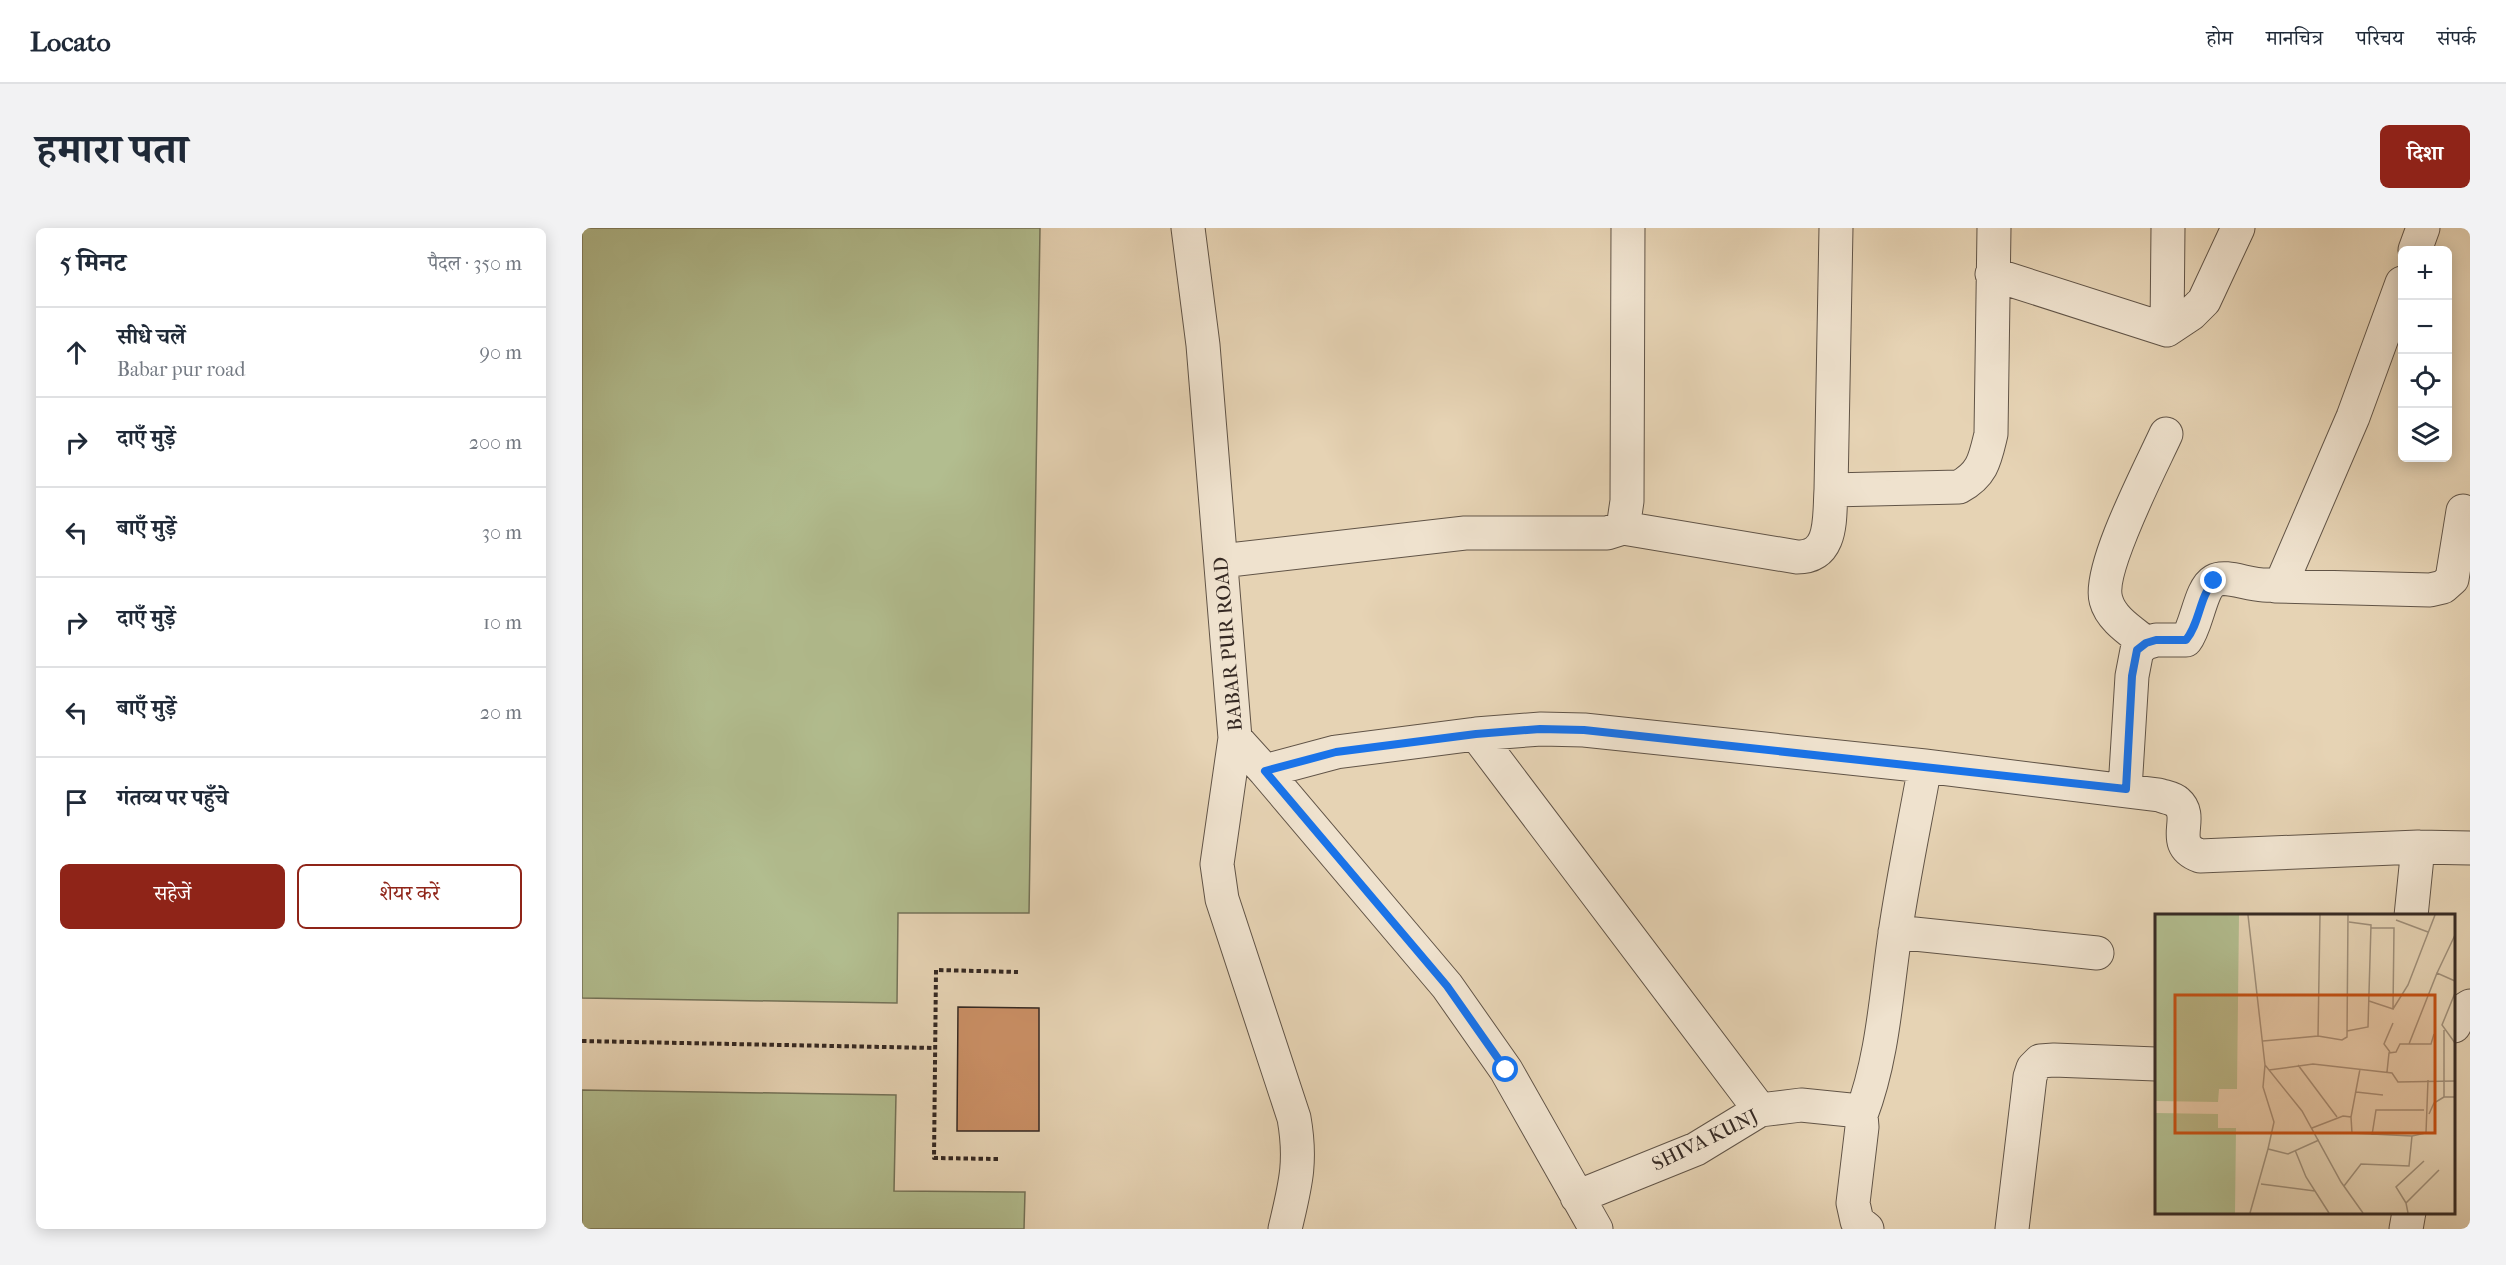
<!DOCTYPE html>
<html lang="hi">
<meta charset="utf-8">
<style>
:root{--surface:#fff;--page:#f2f2f3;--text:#1f2937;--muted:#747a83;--line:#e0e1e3;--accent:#8f2418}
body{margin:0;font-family:"IM FELL French Canon","Noto Serif Devanagari",serif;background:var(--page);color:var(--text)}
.controls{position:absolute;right:18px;top:18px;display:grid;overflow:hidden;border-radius:9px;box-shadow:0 3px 15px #0003}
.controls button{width:54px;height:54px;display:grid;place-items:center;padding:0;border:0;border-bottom:2px solid var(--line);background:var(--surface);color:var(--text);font:30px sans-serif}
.stop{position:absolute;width:18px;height:18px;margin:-14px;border:4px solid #1a73e8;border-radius:50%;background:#fff}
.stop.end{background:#1a73e8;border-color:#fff;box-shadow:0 2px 6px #0008}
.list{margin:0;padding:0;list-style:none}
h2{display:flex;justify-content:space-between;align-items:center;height:78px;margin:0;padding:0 24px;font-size:26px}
h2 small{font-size:20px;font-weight:400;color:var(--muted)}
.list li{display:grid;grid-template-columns:39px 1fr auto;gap:18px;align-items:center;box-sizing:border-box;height:90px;padding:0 24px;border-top:2px solid var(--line)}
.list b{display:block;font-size:22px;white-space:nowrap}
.list p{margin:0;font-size:20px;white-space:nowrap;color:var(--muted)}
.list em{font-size:20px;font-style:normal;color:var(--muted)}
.actions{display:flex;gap:12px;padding:18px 24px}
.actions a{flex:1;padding:14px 0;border:2px solid var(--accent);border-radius:9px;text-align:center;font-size:21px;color:var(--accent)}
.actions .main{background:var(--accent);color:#fff}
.icon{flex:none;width:33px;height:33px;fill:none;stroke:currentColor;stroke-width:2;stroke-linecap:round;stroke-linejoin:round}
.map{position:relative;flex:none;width:1888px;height:1001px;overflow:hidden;border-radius:9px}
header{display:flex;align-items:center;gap:36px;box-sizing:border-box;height:84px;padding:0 30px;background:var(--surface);border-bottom:2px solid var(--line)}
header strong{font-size:28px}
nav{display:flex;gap:33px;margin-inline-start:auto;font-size:21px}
.intro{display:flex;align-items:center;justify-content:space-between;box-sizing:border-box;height:144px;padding:0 36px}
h1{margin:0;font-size:42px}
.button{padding:15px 27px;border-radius:9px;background:var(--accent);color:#fff;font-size:21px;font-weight:700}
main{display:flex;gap:36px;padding:0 36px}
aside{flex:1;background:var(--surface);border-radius:9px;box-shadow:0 3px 15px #0003}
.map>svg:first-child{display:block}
.green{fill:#b2bd8f;stroke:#747359;stroke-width:1.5}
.building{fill:#ca8f65;stroke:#352923;stroke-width:1.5}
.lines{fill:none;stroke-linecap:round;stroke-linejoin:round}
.minor-casing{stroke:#615447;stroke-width:35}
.path{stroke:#352923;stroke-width:4;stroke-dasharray:4.5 3;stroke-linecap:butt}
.minor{stroke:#efe2ce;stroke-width:33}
.route{stroke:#1a73e8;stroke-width:8}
.labels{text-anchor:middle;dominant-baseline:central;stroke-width:4.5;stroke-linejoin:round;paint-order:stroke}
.street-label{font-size:20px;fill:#352923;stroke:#efe2ce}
.inset-road{fill:none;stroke:#9f8f7a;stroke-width:1.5}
.view{fill:#c44f11;fill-opacity:0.15;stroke:#c44f11;stroke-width:3}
.inset-edge{fill:none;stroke:#352923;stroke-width:3}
</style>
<header>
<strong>Locato</strong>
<nav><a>होम</a><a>मानचित्र</a><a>परिचय</a><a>संपर्क</a></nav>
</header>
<div class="intro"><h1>हमारा पता</h1><a class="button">दिशा</a></div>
<main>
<aside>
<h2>5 मिनट<small>पैदल · 350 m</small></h2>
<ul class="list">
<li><svg class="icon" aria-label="ahead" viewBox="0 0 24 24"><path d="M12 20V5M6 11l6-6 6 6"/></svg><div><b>सीधे चलें</b><p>Babar pur road</p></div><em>90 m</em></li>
<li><svg class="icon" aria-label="right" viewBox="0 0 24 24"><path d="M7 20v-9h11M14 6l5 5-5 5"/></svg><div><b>दाएँ मुड़ें</b></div><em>200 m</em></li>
<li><svg class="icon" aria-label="left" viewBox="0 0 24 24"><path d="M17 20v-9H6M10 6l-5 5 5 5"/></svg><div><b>बाएँ मुड़ें</b></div><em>30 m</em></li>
<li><svg class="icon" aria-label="right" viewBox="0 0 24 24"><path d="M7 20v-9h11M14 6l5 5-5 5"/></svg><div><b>दाएँ मुड़ें</b></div><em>10 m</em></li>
<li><svg class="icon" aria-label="left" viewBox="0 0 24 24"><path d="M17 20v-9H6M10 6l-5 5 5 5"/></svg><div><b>बाएँ मुड़ें</b></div><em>20 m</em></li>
<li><svg class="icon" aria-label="arrive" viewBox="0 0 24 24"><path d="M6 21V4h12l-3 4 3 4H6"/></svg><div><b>गंतव्य पर पहुँचे</b></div></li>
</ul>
<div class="actions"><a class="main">सहेजें</a><a>शेयर करें</a></div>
</aside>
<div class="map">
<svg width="1888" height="1001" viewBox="0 0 1888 1001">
<rect width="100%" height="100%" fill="#e6d3b4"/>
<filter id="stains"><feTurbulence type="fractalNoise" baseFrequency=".00333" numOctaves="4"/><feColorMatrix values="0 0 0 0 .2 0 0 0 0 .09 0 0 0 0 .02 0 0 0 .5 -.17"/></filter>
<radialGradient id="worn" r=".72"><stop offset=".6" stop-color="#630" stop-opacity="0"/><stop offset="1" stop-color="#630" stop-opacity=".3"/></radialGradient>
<!-- green -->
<path class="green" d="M0,0H458L447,685H316L315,775L0,770Z
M0,862L314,867L312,963L443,964L442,1001H0Z"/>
<!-- building -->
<path class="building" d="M376,779L457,780V903H375Z"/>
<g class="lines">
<defs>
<path id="minor" d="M606,0L621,117L653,510L683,543L865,758L924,842L1014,1001
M1833,22L1841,0
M1410,46L1585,102L1586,0
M1585,102L1609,86L1622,73L1656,0
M1249,262L1377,259C1401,246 1403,231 1409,206L1412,0
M1041,300L1215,329C1252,329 1247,290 1249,262L1254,0
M639,333L883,305H1025L1041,300L1045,273L1046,0
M1693,358L1848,362L1861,359L1870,351L1881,283
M1564,415C1549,403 1529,391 1524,372C1515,342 1569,239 1584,206
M894,506L1178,882
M653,510L635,636L640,671L712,890C720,935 713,958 703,1001
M683,543L754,524L894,506L959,501L1002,502L1343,538L1577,567C1582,569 1591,570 1595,574C1614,590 1585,616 1618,628L1836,619L1888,620
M1543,561L1550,448L1555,422L1564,415L1574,412H1604C1615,398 1618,361 1632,353C1647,344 1679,365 1700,354L1771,189L1820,55
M1829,688L1836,619
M1313,704L1515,725
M1872,798L1880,783L1888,778
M1279,887C1301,829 1304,767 1313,706C1321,650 1333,594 1343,538
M995,969L1114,921L1178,882L1219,877L1268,882L1279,887L1280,899L1271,975L1275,993L1285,1001
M1430,1001L1448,849L1451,840L1458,833L1472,832L1574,836
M1824,1001L1827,984"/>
</defs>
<!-- minor casing -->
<use href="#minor" class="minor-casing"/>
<!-- path -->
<path class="path" d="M0,813L352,820
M416,931L352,930L354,742L436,744"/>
<!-- minor -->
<use href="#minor" class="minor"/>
</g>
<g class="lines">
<!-- route -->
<path class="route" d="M924,842L865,758L683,543L754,524L894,506L958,501L1002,502L1544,561L1550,448L1555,422L1564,415L1574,412H1604C1618,395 1617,369 1632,353"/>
</g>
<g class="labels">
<!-- street labels -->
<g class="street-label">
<text transform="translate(646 416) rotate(-95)">BABAR PUR ROAD</text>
<text transform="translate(1123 912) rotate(-26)">SHIVA KUNJ</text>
</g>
</g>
<!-- overview -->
<g transform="translate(1573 686)">
<rect width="300" height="300" fill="#e6d3b4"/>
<path d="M0,1H84L82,175H64L63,188L0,187ZM0,199L63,200V214H81L80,299H0Z" fill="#b2bd8f"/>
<path class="inset-road" d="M93,1L110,151L147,197L186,268L208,299M241,6L273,18M282,59L300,21M300,79L287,111L300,129M214,87L238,95L239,14H216M238,95L253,71L280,1M289,116V183H300M192,117L213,113L216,11L194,8M163,122L187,126L192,123L193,1M108,127L163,122L165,1M253,130H276L279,120M235,138L229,130L238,109M110,151L108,173L119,208L113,235M143,151L182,203M114,156L158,150L237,159L243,168L300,167M232,158L234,139L241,138L245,130H254L282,59L300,67M201,178L228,181M274,200L279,189L289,183M196,203L205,155M157,214L188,202L196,203L197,219L257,222L254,252L206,250L189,272M217,221L221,196H269M257,222L271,219L273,166M140,236L151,263L174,299M106,270L160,277M251,289L241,273L269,247M95,299L113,235L133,240L164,226M253,299L251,289L284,256"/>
<path class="view" d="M20,81H280V219H20Z"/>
<rect width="300" height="300" class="inset-edge"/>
</g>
<rect width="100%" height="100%" filter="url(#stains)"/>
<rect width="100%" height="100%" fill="url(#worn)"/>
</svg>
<div class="controls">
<button>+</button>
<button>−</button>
<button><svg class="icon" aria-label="locate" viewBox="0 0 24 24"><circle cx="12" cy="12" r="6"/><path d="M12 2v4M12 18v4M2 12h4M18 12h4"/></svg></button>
<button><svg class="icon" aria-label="layers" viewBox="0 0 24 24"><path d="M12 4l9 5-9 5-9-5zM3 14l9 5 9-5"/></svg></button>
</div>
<div class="stop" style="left:924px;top:842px"></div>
<div class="stop end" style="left:1632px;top:353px"></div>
</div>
</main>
